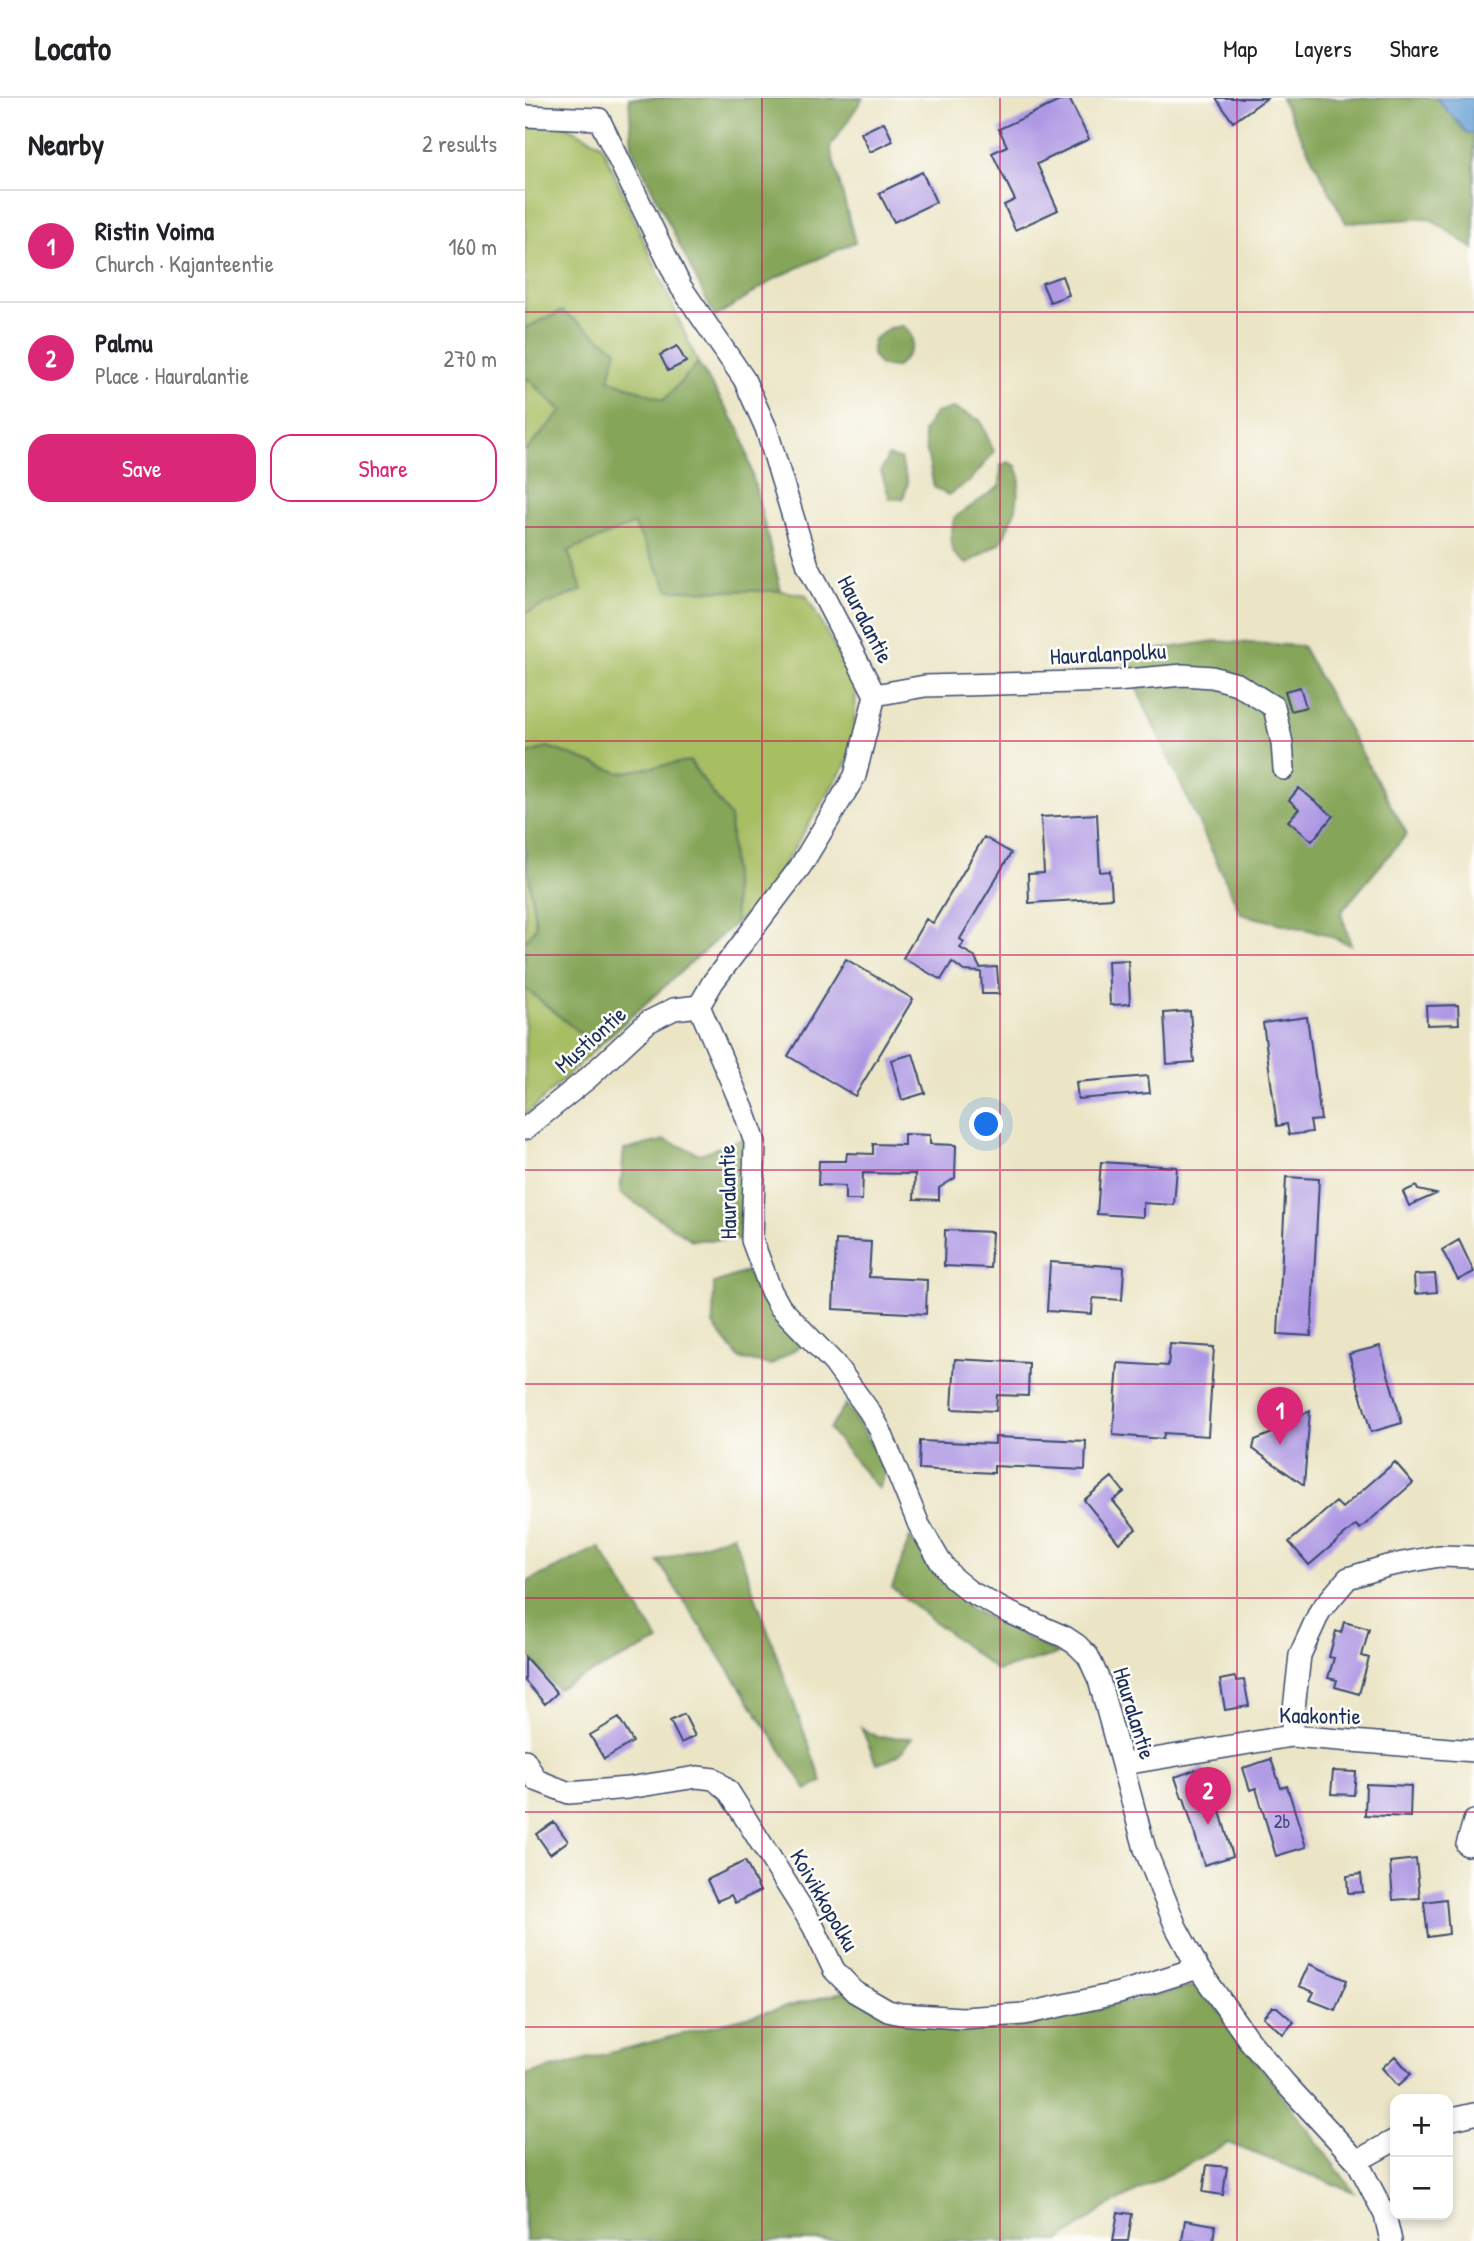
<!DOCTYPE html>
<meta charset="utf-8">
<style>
:root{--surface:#fff;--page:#f6f6f6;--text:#202124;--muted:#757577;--line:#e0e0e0;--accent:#db2777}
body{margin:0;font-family:"Patrick Hand",sans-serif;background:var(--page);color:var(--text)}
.controls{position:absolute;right:21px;bottom:21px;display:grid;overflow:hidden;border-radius:14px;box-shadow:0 4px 10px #0003}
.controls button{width:63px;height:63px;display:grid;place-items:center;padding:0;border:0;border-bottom:2px solid var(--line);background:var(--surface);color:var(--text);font:35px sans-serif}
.you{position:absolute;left:462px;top:1027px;width:24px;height:24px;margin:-18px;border:5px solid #fff;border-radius:50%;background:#1a73e8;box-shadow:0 0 0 10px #1a73e833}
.badge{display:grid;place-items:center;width:46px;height:46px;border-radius:50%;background:var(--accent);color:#fff;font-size:23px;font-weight:700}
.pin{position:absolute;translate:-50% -58px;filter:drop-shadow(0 2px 4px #0008)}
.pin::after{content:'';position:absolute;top:37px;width:24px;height:21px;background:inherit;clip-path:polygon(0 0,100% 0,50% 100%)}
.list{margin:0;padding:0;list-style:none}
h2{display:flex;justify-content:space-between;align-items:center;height:91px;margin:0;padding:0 28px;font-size:30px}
h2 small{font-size:23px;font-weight:400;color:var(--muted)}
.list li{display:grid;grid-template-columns:46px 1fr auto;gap:21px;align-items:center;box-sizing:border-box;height:112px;padding:0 28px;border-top:2px solid var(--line)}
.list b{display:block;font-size:26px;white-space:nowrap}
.list p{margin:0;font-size:23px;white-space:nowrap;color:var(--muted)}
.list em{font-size:23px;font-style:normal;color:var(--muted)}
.actions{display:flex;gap:14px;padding:21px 28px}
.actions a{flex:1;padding:16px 0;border:2px solid var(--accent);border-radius:21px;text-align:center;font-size:24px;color:var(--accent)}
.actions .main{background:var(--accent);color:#fff}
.map{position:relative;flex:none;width:949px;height:2143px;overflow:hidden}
header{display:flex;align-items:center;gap:42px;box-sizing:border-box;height:98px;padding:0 35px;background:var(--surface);border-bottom:2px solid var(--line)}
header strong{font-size:33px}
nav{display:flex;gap:38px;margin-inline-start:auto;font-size:24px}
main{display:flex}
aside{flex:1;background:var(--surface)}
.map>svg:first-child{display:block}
.green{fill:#a7be63;stroke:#617660;stroke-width:2}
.forest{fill:#85a559;stroke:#506a5c;stroke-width:2}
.water{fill:#639fd3;stroke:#3f6798;stroke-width:2}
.building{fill:#ae98e4}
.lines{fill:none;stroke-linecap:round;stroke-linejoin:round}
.minor-casing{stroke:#3a4a6e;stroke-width:24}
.minor{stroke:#fff;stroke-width:21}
.grid{fill:none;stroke:#c2185b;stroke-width:2;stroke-opacity:0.55}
.labels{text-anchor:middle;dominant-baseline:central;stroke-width:5;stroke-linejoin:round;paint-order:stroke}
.number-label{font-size:19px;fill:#404980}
.street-label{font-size:23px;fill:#1b2f5e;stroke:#fdfcf7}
</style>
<header>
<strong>Locato</strong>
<nav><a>Map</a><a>Layers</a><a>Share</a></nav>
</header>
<main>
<aside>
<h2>Nearby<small>2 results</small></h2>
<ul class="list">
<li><span class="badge">1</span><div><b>Ristin Voima</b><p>Church · Kajanteentie</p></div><em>160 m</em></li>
<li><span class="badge">2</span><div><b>Palmu</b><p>Place · Hauralantie</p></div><em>270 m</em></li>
</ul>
<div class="actions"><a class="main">Save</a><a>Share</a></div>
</aside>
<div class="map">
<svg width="949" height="2143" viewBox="0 0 949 2143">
<rect width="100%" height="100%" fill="#fdfcf7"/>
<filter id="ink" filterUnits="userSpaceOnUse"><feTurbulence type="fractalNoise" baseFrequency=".0143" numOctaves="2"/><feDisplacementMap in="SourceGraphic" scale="14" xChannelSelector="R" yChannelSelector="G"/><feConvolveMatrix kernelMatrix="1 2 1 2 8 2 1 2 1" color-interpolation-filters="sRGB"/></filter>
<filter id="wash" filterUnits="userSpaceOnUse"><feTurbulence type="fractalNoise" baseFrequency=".00686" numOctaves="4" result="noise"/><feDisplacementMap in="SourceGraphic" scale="28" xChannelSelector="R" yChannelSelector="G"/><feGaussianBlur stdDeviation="1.57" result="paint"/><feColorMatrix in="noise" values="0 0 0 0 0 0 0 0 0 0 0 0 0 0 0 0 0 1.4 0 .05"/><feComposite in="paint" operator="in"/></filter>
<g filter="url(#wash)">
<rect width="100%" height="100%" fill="#ebe5c6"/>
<!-- green -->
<path class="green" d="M32,24L76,46L173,265L140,302L84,281L38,213L0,230V30Z
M0,278L37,313L0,354Z
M109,426L144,492L256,493L281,497L331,590L328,654L234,807L210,825L205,719L165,663L95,675L23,649L0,657V515L57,492L43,453Z
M0,750L11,829L0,844Z
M0,890L72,949L0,1018Z"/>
<!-- forest -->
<path class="forest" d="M104,0H338L305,49L330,144L253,179L190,219L107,50Z
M756,0H911L943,36H949V151L904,120L821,125Z
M37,213L92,252L84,281L139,302L173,265L217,336L256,493L144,492L109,426L43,453L57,492L0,515V354L37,313L0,278V230Z
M378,228C396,243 385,255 372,269L356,268L347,257L348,242L365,230Z
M428,310L455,322L469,354L445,383L423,397L409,389L398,334L410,315Z
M363,358L375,361L383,385L378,401H365L356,373Z
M483,364L491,368L495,379L491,410L477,443L442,466C420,454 426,442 429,420L475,388L476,367Z
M690,543L777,548L882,736L816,814L826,847L797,835L719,817L715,814L596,557Z
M23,649L95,675L164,663L205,719L210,825L72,949L0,890V844L11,829L0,750V657Z
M218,1041V1142H167L95,1095L99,1052L140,1042L175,1056Z
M229,1171L281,1244L246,1267L215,1261L188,1227L189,1185Z
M321,1306L362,1372L353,1391L304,1331Z
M208,1436L297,1684L282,1692L133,1463Z
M385,1439L444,1510L533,1556L472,1573L367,1490Z
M74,1449L134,1543L32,1591L0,1554V1485Z
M336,1629L352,1639L387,1640C377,1655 369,1663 351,1665Z
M675,1887L829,2094L703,2045L580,2110L534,2143H0V1977L314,1895L322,1889L332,1900L458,1928L538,1919Z"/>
<!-- water -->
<path class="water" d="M911,0H949V36H943Z"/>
<g id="blocks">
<!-- building -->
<path class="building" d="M541,0H544L564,41L512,66L533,112L490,132L479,107L490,102L467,55L482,48L474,31Z
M691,0H742L708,24Z
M359,24L368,43L345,54L336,35Z
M397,74L411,104L369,124L354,95Z
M537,178L544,197L525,204L517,185Z
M152,248L161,264L143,273L135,257Z
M775,589L781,609L766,613L760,593Z
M774,690L808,718L787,743L763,723L774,711L764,702Z
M572,716L575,774L585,773L587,800L504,805L503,776L519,775L516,719Z
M459,739L486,755L435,841L439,844L435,850L449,858L455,870L472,869L474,896H457L456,874L439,873L427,864L416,882L378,860L401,821L408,825Z
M321,861L388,901L330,998L263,958Z
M603,862L605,906L585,907L583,863Z
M933,907L934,926L902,927L901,908Z
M665,913L669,964L642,966L639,915Z
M782,919L796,1022L785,1023L787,1034L764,1037L762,1026L752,1028L738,925Z
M388,956L400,995L377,1002L366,962Z
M623,978L625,995L553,1001L551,984Z
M379,1036L405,1037V1046L431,1047L430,1080L414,1090V1102L389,1101L390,1076L338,1075L337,1102H320V1088L293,1087L294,1063H321L322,1055L348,1056V1046L379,1047Z
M576,1064L652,1069L649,1107L618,1105V1119L572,1116Z
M761,1079L794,1081L786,1238L753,1236Z
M891,1088L893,1092L911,1096L884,1108L878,1094Z
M420,1132L467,1134L465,1170L419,1168Z
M311,1142L346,1144L344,1179L402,1182L401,1216L308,1211Z
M934,1142L949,1174L933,1182L917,1152Z
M525,1164L599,1169L597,1202L568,1200L567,1216L522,1213Z
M910,1176L912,1194L890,1196L889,1177Z
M645,1246L689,1249L683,1338L639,1335L638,1341L588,1337L593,1265L643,1268Z
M855,1248L877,1325L846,1334L824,1256Z
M430,1261L504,1265L503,1298L472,1297L471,1313L427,1311Z
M785,1313L779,1387L728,1351L730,1342L762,1329L760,1324Z
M470,1339L561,1343L560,1372L469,1368V1375L394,1371L395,1343L470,1346Z
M870,1364L888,1385L835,1431L831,1427L784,1467L764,1444L811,1404L817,1410Z
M587,1379L599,1394L588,1403L611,1431L594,1445L559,1402Z
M819,1524L844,1531L837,1558L844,1560L834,1596L810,1589L812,1582L803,1580L809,1560L804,1559L811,1533L816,1535Z
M0,1559L32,1595L20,1606L0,1583Z
M710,1579L711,1583L719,1582L724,1608L700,1612L695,1582Z
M159,1616L170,1638L156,1645L145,1623Z
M94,1620L108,1644L79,1661L65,1637Z
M746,1661L756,1690L762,1688L781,1749L751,1758L731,1690L725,1692L718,1670Z
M678,1669L687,1697L690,1696L708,1758L679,1767L659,1700H657L650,1679Z
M808,1673L831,1674L829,1697L806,1696Z
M841,1686L886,1688L885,1719L840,1717Z
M29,1724L43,1743L25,1756L11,1736Z
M891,1761L895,1800L868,1802L865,1764Z
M220,1763L235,1793L210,1805L206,1797L192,1803L182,1782Z
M836,1776L838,1794L823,1795L822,1778Z
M921,1801L924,1836L903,1839L899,1804Z
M784,1866L822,1882L810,1912L785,1902L789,1894L774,1888Z
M747,1909H752L769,1924L758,1936L738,1919Z
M870,1958L886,1976L873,1988L857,1970Z
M682,2067L702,2069L698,2097L678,2094Z
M593,2114L607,2116L603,2143H588Z
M660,2122L690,2127L688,2143H657Z"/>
</g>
</g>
<g filter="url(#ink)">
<use href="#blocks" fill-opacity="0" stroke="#3a4a6e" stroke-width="2"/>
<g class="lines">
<defs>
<path id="minor" d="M0,18L74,21L156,189L219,281L241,330L283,468L350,597L330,678L275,769L188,884L174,908
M350,597L400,588L591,583L658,577L687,579L712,586L749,609L757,645L759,671
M174,908L219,1013L230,1044L227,1142L246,1193L255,1209L309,1265L344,1313L355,1332L394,1427L415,1463L428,1480L444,1493L481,1513L540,1539L552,1547L563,1558L574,1582L620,1751L651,1829L673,1870L723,1941L760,1985L832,2063L860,2117L866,2143
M0,1031L63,980L123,924L149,911L174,908
M766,1638L775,1557L795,1513L823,1480L862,1468L914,1458L949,1459
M0,1662L11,1682L44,1695L103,1690L172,1679L189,1681L204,1694L288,1828L309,1872L330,1894L363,1913L376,1916L437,1920L499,1916L594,1895L673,1870
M599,1666L766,1638L949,1653
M942,1747L949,1723
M923,2022L949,2016
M832,2063L870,2042"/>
</defs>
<!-- minor casing -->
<use href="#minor" class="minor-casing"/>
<!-- minor -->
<use href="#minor" class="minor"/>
</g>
</g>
<!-- grid -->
<path class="grid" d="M237,0V2143M475,0V2143M712,0V2143M0,214H949M0,429H949M0,643H949M0,857H949M0,1072H949M0,1286H949M0,1500H949M0,1714H949M0,1929H949"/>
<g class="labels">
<!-- number labels -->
<g class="number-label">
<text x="757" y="1723">2b</text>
</g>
<!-- street labels -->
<g class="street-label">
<text transform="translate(341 521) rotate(63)">Hauralantie</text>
<text transform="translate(583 555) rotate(-3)">Hauralanpolku</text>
<text transform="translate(65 941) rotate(-42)">Mustiontie</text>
<text transform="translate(202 1094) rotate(-91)">Hauralantie</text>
<text transform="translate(610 1615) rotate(73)">Hauralantie</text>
<text transform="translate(795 1617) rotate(1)">Kaakontie</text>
<text transform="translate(300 1802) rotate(60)">Koivikkopolku</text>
</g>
</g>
</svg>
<div class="controls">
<button>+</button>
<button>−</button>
</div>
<div class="you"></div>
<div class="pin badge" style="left:755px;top:1347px">1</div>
<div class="pin badge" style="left:683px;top:1727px">2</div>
</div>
</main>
